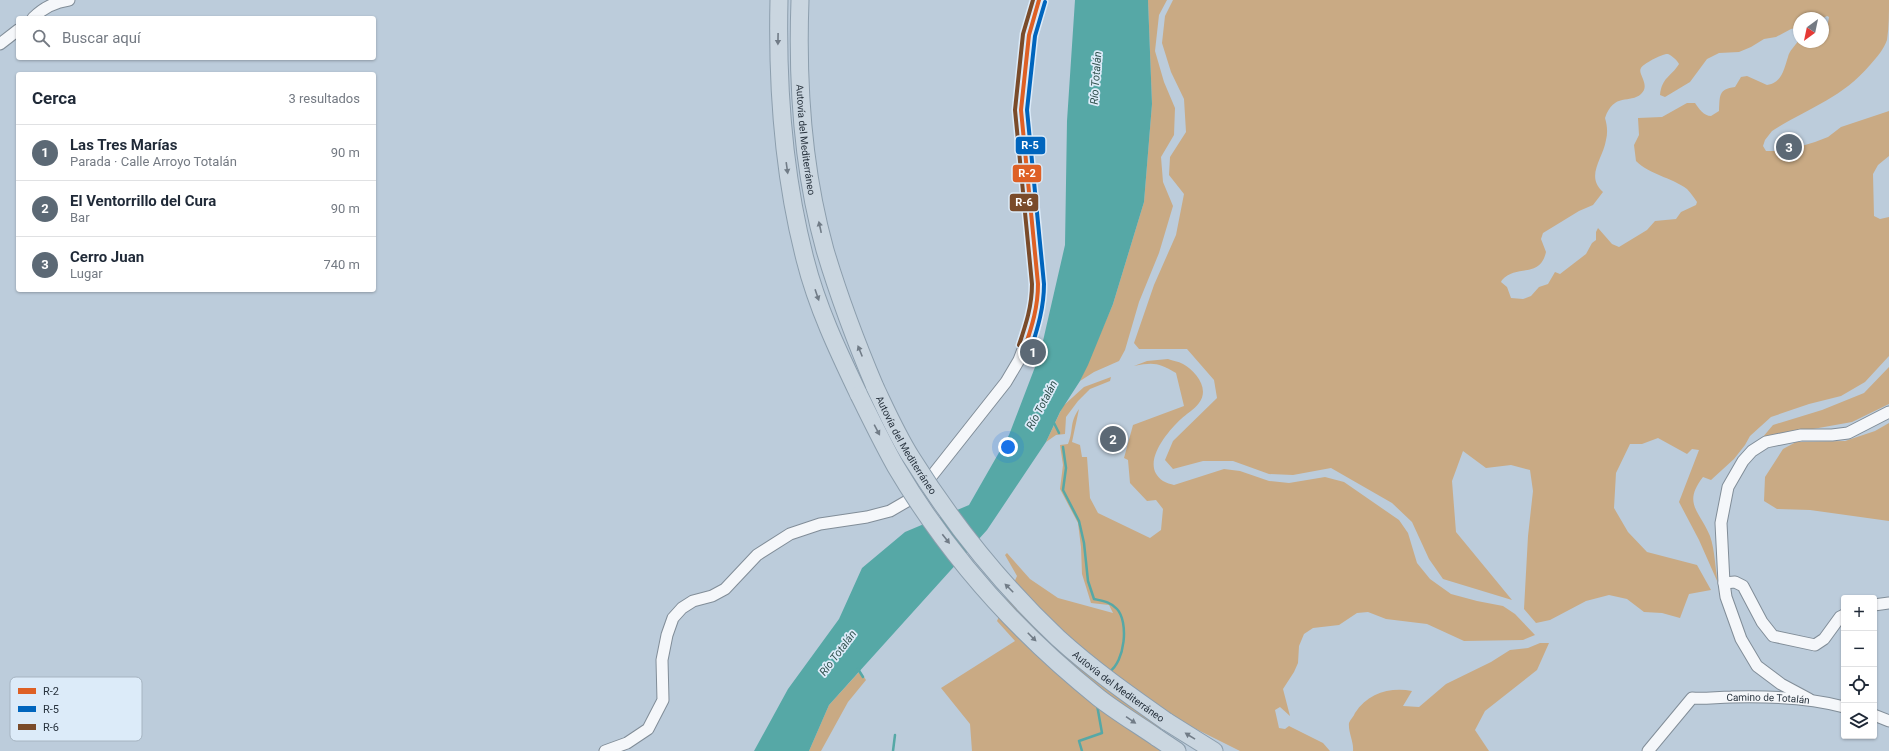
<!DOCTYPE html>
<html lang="es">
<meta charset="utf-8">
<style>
:root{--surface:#fff;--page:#f2f2f3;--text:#1f2937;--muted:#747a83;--line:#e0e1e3;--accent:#5c6975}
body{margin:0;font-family:Roboto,sans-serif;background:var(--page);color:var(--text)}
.controls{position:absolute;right:12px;bottom:12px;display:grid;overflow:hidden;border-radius:4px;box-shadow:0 1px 3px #0004}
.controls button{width:36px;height:36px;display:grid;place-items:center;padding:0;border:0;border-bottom:1px solid var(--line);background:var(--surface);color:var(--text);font:20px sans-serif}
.compass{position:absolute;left:1793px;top:12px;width:36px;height:36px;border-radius:50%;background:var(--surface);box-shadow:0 1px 3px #0004;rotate:213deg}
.you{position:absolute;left:1008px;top:447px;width:14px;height:14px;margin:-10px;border:3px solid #fff;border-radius:50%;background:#1a73e8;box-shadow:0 0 0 6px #1a73e833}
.badge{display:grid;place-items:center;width:26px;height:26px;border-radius:50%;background:var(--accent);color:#fff;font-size:13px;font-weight:700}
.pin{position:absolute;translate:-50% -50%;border:2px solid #fff;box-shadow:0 1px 4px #0006}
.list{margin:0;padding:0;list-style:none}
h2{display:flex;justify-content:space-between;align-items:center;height:52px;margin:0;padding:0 16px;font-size:17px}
h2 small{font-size:13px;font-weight:400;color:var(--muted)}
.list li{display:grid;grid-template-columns:26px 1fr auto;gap:12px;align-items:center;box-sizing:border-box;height:56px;padding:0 16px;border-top:1px solid var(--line)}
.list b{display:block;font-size:15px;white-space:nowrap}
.list p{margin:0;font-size:13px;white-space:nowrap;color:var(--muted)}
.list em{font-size:13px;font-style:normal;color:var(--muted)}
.icon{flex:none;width:22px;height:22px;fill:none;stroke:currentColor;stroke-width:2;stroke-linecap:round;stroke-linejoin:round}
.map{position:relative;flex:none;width:1889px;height:751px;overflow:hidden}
.search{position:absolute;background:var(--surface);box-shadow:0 1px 3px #0004;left:16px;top:16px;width:360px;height:44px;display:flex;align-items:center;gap:10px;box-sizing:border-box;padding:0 14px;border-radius:4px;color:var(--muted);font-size:15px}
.panel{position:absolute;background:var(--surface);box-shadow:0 1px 3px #0004;left:16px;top:72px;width:360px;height:220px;border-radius:4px}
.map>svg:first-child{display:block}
.green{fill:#c9aa84;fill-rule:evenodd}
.water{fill:#56a8a6}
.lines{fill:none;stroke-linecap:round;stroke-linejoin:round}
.stream{stroke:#56a8a6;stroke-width:2.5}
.minor-casing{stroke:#818d98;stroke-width:13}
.highway-casing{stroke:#8c9ead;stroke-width:19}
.minor{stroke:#f5f7fa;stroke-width:11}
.highway{stroke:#cad6e0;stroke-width:17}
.highway-bridge-casing{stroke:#8c9ead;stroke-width:19;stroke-linecap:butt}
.highway-bridge{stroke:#cad6e0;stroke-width:17}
.bus-1-casing{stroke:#dcebf9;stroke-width:7}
.bus-2-casing{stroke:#dcebf9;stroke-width:7}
.bus-3-casing{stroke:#dcebf9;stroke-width:7}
.bus-1{stroke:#de6025;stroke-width:4}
.bus-2{stroke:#0065bd;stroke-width:4}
.bus-3{stroke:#7a4b2a;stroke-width:4}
.oneway{fill:#717c87}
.labels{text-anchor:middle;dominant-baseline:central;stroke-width:3.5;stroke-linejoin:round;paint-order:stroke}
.street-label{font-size:10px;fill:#28333e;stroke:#dcebf9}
.water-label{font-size:11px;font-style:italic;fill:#31514d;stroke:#dcebf9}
.key{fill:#dcebf9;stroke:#a6b4c1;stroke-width:1}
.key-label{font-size:11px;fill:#28333e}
.line-badge{stroke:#dcebf9;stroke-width:1.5}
.badge-label{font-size:11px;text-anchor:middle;font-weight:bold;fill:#fff}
</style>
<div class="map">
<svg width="1889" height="751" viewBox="0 0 1889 751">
<rect width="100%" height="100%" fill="#bcccdb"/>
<!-- green -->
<path class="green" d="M1148,0H1167L1159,15L1155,51L1164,82L1175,108L1174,135L1161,157L1163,182L1173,206L1159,253L1139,302L1125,350L1119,361L1094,372L1080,381L1113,304L1144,202L1152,104Z
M1173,0H1889C1889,13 1889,27 1887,40C1884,49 1877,57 1870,65C1841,99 1808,108 1772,131L1765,140L1763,146L1766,151H1785L1815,142L1828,137L1841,127L1889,111V156L1878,165L1873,174L1874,216L1880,219L1889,217V356L1865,382L1841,396L1809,404L1771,417L1750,436L1745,445L1734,459L1711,480L1703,477C1682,504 1700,511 1710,536C1715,550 1715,569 1718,583L1699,540L1679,502L1699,450L1692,449L1687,454L1658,438L1642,444H1630L1616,473L1614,508L1628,532L1647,552L1697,565L1711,590L1689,594L1680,618L1662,613L1644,612L1627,599L1609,595L1586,601L1550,620L1536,623L1524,609L1528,536L1533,491L1530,470L1511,465L1486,468L1463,451L1452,481L1456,532L1512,600L1443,579L1429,559L1412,522L1392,503L1331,468L1293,475L1269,474L1233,461H1203L1173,469L1165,460L1173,441L1217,398L1214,380L1187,349H1139L1134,343L1154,285L1176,235L1184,194L1169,175L1170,157L1186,132L1184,99L1171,72L1162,43L1165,16ZM1827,16L1829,17L1828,23L1823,26V42L1798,41C1795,46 1789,51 1788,57C1784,69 1782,83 1767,85L1747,76L1741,77L1735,87C1718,89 1720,96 1719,111L1711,116C1704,116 1699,109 1695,103H1687L1662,117L1638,118L1639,135L1634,145L1636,161C1650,175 1671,177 1687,189C1691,193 1694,198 1697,202L1696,205L1681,212L1676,219L1655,221L1647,230L1619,247L1612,244L1598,228L1596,232V240L1592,243L1586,254L1560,274L1555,272L1548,284L1539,287L1531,296L1523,299L1511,298L1507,287L1501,282L1502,280C1516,264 1540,279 1546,252L1541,239L1543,233L1579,211L1593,205L1603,192C1585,176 1603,159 1606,140C1608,132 1607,125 1605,118C1614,92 1630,104 1641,94C1651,85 1637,74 1641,68C1643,64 1663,53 1668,54C1672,56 1677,60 1679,64C1671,77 1662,77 1660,95L1665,97L1690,82L1707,59L1719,53L1739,52L1751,47L1764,39L1776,37L1791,29L1799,27V18H1823Z
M1168,359C1173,361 1178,361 1183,364C1196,371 1210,389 1199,403C1194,410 1186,414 1181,419C1167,432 1139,465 1163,481C1166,483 1171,484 1174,485L1224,469L1240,471L1269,481L1289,483L1325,477L1344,482L1399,520L1408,533L1417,563L1430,579L1451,594L1477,601L1503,606L1515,614L1535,635L1523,640L1464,641L1427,624L1386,619L1368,612L1357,613L1339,625L1313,628L1304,634L1299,646L1298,663L1294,672L1283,689L1290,716L1280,707L1275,710L1279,728L1285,729L1289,726L1323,743L1330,751H1240L1170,716L1152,743L1163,751H972L970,724L941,688L1015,641L997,621L1017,576L1005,555L1007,553L1030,579L1058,598L1113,613L1109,605L1091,603L1082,574L1081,547L1078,523L1060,489L1063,465L1060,445L1068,444C1074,430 1069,423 1079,409L1072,442L1080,445L1082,457H1087L1090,498L1098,513L1150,538L1161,530L1163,509L1156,500L1147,501L1130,483L1128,460L1124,458L1133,425L1184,406L1176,373C1159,363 1154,362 1134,366L1147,361Z
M1889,367V404L1852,422L1762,438L1773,425L1822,410L1864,393Z
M1111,377L1110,381L1090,389L1078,401L1066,417L1065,434L1056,435L1046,442L1063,406L1084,387Z
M1889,423V521L1810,510L1777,509L1764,501L1765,477L1783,449L1796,442L1845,441L1875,431Z
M1540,643H1549L1537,670L1485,711L1475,730L1489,751H1353C1354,742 1348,732 1349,723C1350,720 1354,716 1355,713C1368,693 1390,687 1412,691L1403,706L1419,707L1446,684L1491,662L1510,650L1528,648Z
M860,671L866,680L848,702L821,751H809L829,705Z"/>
<!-- water -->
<path class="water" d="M1075,0H1148L1152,104L1144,202L1113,304L1088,365L1080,381L1060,412L1046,442L987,530L829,705L809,751H754L788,689L839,619L862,568L905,532L969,505L1009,435L1040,354L1065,245L1067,121Z"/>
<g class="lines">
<!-- stream -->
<path class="stream" d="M1053,421L1059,433
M1063,447L1066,468L1063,490L1079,521L1084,543L1088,581L1094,599C1103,601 1111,602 1117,609C1129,622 1125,662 1109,672
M858,669L863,677
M893,751L895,735
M1082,751L1079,741L1102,733L1097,705"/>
<defs>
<g id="minor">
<path d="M33,18C43,8 54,2 69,0"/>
<path d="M0,44L18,30"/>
<path d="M1724,583L1735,582L1743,586L1762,622L1773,636L1815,645L1824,639L1840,617L1844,615"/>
<path d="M1874,605L1889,603"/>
<path d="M1809,699L1781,684L1757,666L1741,639L1726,597L1724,583L1721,523L1728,487L1743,461L1752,451L1766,442L1801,435H1832L1848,433L1889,412"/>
<path d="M1874,715L1889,721"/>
<path d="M605,751L627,743L648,729L663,700L662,660L667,635L673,618L682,608L693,601L712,596L725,589L757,555L790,534L820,524L867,517L890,511L909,500L923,487L1006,382L1019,360L1034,321L1038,302V284L1036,257L1029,204L1021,110L1029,35L1039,0"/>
<path id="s1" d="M1648,751L1692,698C1705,699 1718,697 1731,697C1769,696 1808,697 1844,707"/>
</g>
<g id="highway">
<path d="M779,0C777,88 783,174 805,259C817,307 838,351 859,395"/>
<path id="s2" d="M800,0C797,81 803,171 825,250C839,297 856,342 875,387"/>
<path d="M1166,721L1214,751"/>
<path d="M1156,737L1177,751"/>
</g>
</defs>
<!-- minor casing -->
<use href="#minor" class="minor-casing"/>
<!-- highway casing -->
<use href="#highway" class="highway-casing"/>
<!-- minor -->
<use href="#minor" class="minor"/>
<!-- highway -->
<use href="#highway" class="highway"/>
<defs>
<g id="highway-bridge">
<path id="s3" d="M875,387C886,410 897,435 911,457C952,523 1001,584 1058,638C1092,669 1129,695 1166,721"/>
<path d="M859,395C871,419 883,444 896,467C948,555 1019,634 1099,698C1117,712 1137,724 1156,737"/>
</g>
</defs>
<!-- highway-bridge casing -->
<use href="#highway-bridge" class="highway-bridge-casing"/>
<!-- highway-bridge -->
<use href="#highway-bridge" class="highway-bridge"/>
<defs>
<path id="bus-1" d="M1025,347C1032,326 1038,307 1038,284L1021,110L1029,35L1039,0"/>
<path id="bus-2" d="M1031,349C1038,327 1044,307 1044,284L1027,110L1035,36L1045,2"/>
<path id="bus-3" d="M1019,345C1026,324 1032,306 1032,284L1015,110L1023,34L1033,0"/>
</defs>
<!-- bus-1 casing -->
<use href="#bus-1" class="bus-1-casing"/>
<!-- bus-2 casing -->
<use href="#bus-2" class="bus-2-casing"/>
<!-- bus-3 casing -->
<use href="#bus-3" class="bus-3-casing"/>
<!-- bus-1 -->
<use href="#bus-1" class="bus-1"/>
<!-- bus-2 -->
<use href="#bus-2" class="bus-2"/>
<!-- bus-3 -->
<use href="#bus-3" class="bus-3"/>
</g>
<!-- one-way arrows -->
<defs><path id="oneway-solid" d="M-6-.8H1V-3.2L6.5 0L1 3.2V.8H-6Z"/></defs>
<g class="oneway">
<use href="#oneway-solid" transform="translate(778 39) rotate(91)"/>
<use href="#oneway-solid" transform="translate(787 168) rotate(82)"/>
<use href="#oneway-solid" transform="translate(820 227) rotate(-102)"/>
<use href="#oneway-solid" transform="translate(817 295) rotate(71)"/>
<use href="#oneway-solid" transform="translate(860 351) rotate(-112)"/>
<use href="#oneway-solid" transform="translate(877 430) rotate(62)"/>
<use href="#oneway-solid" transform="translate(946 539) rotate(52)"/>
<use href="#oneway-solid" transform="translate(1009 588) rotate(-135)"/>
<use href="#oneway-solid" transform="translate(1032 637) rotate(45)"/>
<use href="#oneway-solid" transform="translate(1131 720) rotate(34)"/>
<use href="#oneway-solid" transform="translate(1190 736) rotate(-148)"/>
</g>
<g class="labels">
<!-- street labels -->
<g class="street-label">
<text stroke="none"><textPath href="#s2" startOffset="140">Autovía del Mediterráneo</textPath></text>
<text stroke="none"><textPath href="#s3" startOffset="66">Autovía del Mediterráneo</textPath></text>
<text stroke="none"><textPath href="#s3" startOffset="390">Autovía del Mediterráneo</textPath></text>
<text stroke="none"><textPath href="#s1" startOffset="145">Camino de Totalán</textPath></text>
</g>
<!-- water labels -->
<g class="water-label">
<text transform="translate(1096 78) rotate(-86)">Río Totalán</text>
<text transform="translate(1042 405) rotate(-62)">Río Totalán</text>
<text transform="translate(838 653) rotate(-53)">Río Totalán</text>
</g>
</g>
<!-- legend -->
<rect x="10" y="677" width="132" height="64" rx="6" class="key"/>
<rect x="18" y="688" width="18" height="6" fill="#de6025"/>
<rect x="18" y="706" width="18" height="6" fill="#0065bd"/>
<rect x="18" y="724" width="18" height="6" fill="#7a4b2a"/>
<g class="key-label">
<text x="43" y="695">R-2</text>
<text x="43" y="713">R-5</text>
<text x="43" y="731">R-6</text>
</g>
<g class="line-badge">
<rect x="1015" y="136" width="31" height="19" rx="4" fill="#0065bd"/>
<rect x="1012" y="164" width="30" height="19" rx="4" fill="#de6025"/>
<rect x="1009" y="193" width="30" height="19" rx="4" fill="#7a4b2a"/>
</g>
<g class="badge-label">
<text x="1030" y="149">R-5</text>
<text x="1027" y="177">R-2</text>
<text x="1024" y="206">R-6</text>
</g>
</svg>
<div class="controls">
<button>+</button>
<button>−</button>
<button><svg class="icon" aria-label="locate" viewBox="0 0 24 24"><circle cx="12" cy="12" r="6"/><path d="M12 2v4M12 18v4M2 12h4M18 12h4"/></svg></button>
<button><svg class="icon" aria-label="layers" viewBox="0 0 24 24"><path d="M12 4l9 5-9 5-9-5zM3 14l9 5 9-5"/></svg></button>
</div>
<svg class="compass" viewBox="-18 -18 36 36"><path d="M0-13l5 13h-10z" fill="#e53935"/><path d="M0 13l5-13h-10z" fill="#747a83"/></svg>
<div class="you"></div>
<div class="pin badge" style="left:1033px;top:352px">1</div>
<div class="pin badge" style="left:1113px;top:439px">2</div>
<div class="pin badge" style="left:1789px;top:147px">3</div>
<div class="search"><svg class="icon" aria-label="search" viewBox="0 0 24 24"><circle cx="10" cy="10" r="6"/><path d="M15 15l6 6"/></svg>Buscar aquí</div>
<section class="panel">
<h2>Cerca<small>3 resultados</small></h2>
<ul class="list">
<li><span class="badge">1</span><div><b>Las Tres Marías</b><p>Parada · Calle Arroyo Totalán</p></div><em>90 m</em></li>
<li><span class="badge">2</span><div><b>El Ventorrillo del Cura</b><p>Bar</p></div><em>90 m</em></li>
<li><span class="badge">3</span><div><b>Cerro Juan</b><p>Lugar</p></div><em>740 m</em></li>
</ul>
</section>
</div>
